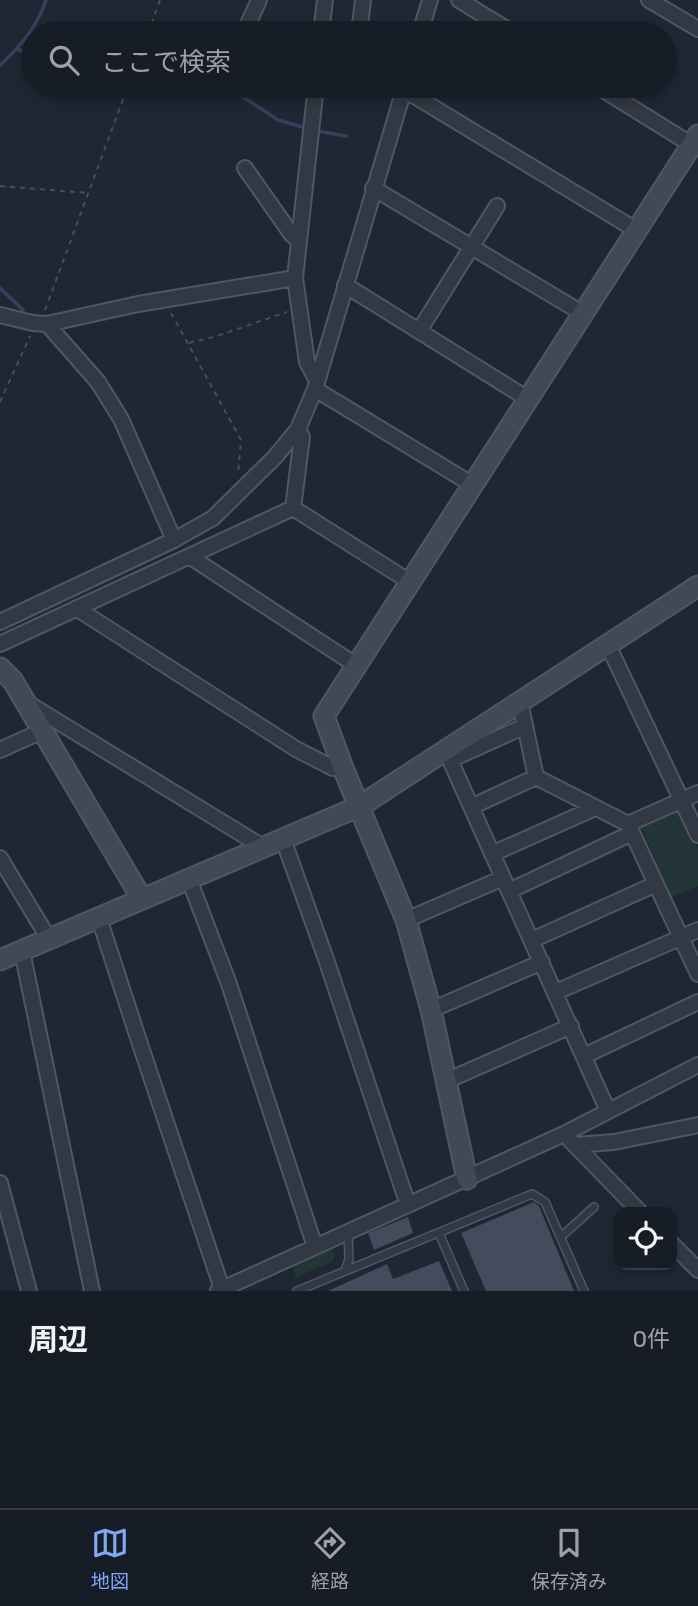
<!DOCTYPE html>
<html lang="ja">
<meta charset="utf-8">
<style>
:root{--surface:#171d27;--page:#20262f;--text:#f1f3f6;--muted:#9ea2a7;--line:#363b44;--accent:#81a7f2}
body{margin:0;font-family:Rubik,"Noto Sans JP",sans-serif;background:var(--page);color:var(--text)}
.controls{position:absolute;right:21px;bottom:21px;display:grid;overflow:hidden;border-radius:14px;box-shadow:0 4px 10px #0003}
.controls button{width:63px;height:63px;display:grid;place-items:center;padding:0;border:0;border-bottom:2px solid var(--line);background:var(--surface);color:var(--text);font:35px sans-serif}
.list{margin:0;padding:0;list-style:none}
h2{display:flex;justify-content:space-between;align-items:center;height:91px;margin:0;padding:0 28px;font-size:30px}
h2 small{font-size:23px;font-weight:400;color:var(--muted)}
.icon{flex:none;width:38px;height:38px;fill:none;stroke:currentColor;stroke-width:2;stroke-linecap:round;stroke-linejoin:round}
.map{position:relative;flex:none;width:698px;height:1291px;overflow:hidden}
.search{position:absolute;background:var(--surface);box-shadow:0 4px 10px #0003;left:21px;right:21px;top:21px;height:77px;display:flex;align-items:center;gap:18px;box-sizing:border-box;padding:0 24px;border-radius:38px;color:var(--muted);font-size:26px}
.sheet{height:217px;background:var(--surface)}
nav{display:flex;justify-content:space-around;align-items:center;box-sizing:border-box;height:98px;border-top:2px solid var(--line);background:var(--surface);font-size:19px;color:var(--muted)}
nav a{display:grid;justify-items:center;gap:4px}
nav .on{color:var(--accent)}
.map>svg:first-child{display:block}
.green{fill:#243537}
.lines{fill:none;stroke-linecap:round;stroke-linejoin:round}
.stream{stroke:#33425b;stroke-width:3.5}
.building{fill:#424c5c}
.lane-casing{stroke:#505663;stroke-width:10}
.street-casing{stroke:#505663;stroke-width:18}
.secondary-casing{stroke:#505663;stroke-width:23}
.path{stroke:#415154;stroke-width:2;stroke-dasharray:5 5;stroke-linecap:butt}
.lane{stroke:#323944;stroke-width:7}
.street{stroke:#323944;stroke-width:14}
.secondary{stroke:#414857;stroke-width:19}
</style>
<div class="map">
<svg width="698" height="1291" viewBox="0 0 698 1291">
<rect width="100%" height="100%" fill="#1f2734"/>
<!-- green -->
<path class="green" d="M681,810L698,848V886L672,897L641,827Z
M333,1248L335,1255L333,1261L296,1277L292,1266Z"/>
<g class="lines">
<!-- stream -->
<path class="stream" d="M17,49L33,55
M0,65C21,46 37,27 46,0
M116,86L139,92L188,86
M217,86L237,93L278,120L306,128
M317,131L346,136
M0,288L23,310"/>
</g>
<!-- building -->
<path class="building" d="M534,1202L539,1206L574,1291H486L461,1233Z
M408,1217L413,1233L374,1250L368,1233Z
M439,1261L452,1291H328L387,1264L393,1279Z"/>
<g class="lines">
<defs>
<path id="lane" d="M439,1233L464,1291
M562,1236L594,1207
M345,1271L349,1259L348,1233
M297,1291L532,1194L545,1202L584,1291"/>
<path id="street" d="M459,0L513,33
M649,0L698,29
M244,33L259,0
M321,33L325,0
M359,33L363,0
M420,33L430,0
M316,86L295,278L307,362L316,379
M398,86L636,230
M597,86L692,145
M245,168L292,235L299,241
M373,188L582,313
M345,285L528,399
M0,315L33,323L47,324L138,304L295,278
M47,324L98,382L121,419L174,540
M419,331L497,206
M315,389L473,485
M298,429L302,437L293,508L410,582
M189,556L357,666
M76,608L296,749L333,768H343
M0,622L174,540L213,518L275,457L298,429L315,389L405,86
M0,644L293,508
M608,645L698,835
M520,702L536,777L628,824L698,974
M29,704L263,847
M0,750L42,731
M444,752L450,760L608,1111
M450,760L525,726
M471,807L536,777
M628,824L698,793
M283,839L326,959L408,1205
M492,854L595,808
M0,858L49,939
M189,879L229,984L315,1247
M509,891L632,833
M99,918C139,1042 180,1166 222,1289
M406,920L503,878
M532,940L656,884
M22,951L92,1291
M556,992L698,930
M431,1010L542,962
M584,1056L698,1002
M446,1081L571,1026
M570,1140L640,1212
M575,1145L614,1142L698,1125
M0,1183L29,1291
M672,1244L698,1270
M218,1291L564,1134L698,1065"/>
<path id="secondary" d="M0,668L13,681L142,899
M0,960L360,806L698,586
M467,1179L431,1010L406,920L343,768L324,716L698,135"/>
</defs>
<!-- lane casing -->
<use href="#lane" class="lane-casing"/>
<!-- street casing -->
<use href="#street" class="street-casing"/>
<!-- secondary casing -->
<use href="#secondary" class="secondary-casing"/>
<!-- path -->
<path class="path" d="M148,33L160,0
M0,186L88,193
M45,310L128,86
M171,313L241,440L238,474
M189,343L217,336L287,312
M0,402L30,336"/>
<!-- lane -->
<use href="#lane" class="lane"/>
<!-- street -->
<use href="#street" class="street"/>
<!-- secondary -->
<use href="#secondary" class="secondary"/>
</g>
</svg>
<div class="controls">
<button><svg class="icon" aria-label="locate" viewBox="0 0 24 24"><circle cx="12" cy="12" r="6"/><path d="M12 2v4M12 18v4M2 12h4M18 12h4"/></svg></button>
</div>
<div class="search"><svg class="icon" aria-label="search" viewBox="0 0 24 24"><circle cx="10" cy="10" r="6"/><path d="M15 15l6 6"/></svg>ここで検索</div>
</div>
<section class="sheet">
<h2>周辺<small>0件</small></h2>
<ul class="list">
</ul>
</section>
<nav>
<a class="on"><svg class="icon" aria-label="map" viewBox="0 0 24 24"><path d="M3 6l6-2 6 2 6-2v14l-6 2-6-2-6 2zM9 4v14M15 6v14"/></svg>地図</a>
<a><svg class="icon" aria-label="directions" viewBox="0 0 24 24"><path d="M12 3l9 9-9 9-9-9zM9 14v-3h6M13 9l2 2-2 2"/></svg>経路</a>
<a><svg class="icon" aria-label="saved" viewBox="0 0 24 24"><path d="M7 4h10v16l-5-4-5 4z"/></svg>保存済み</a>
</nav>
